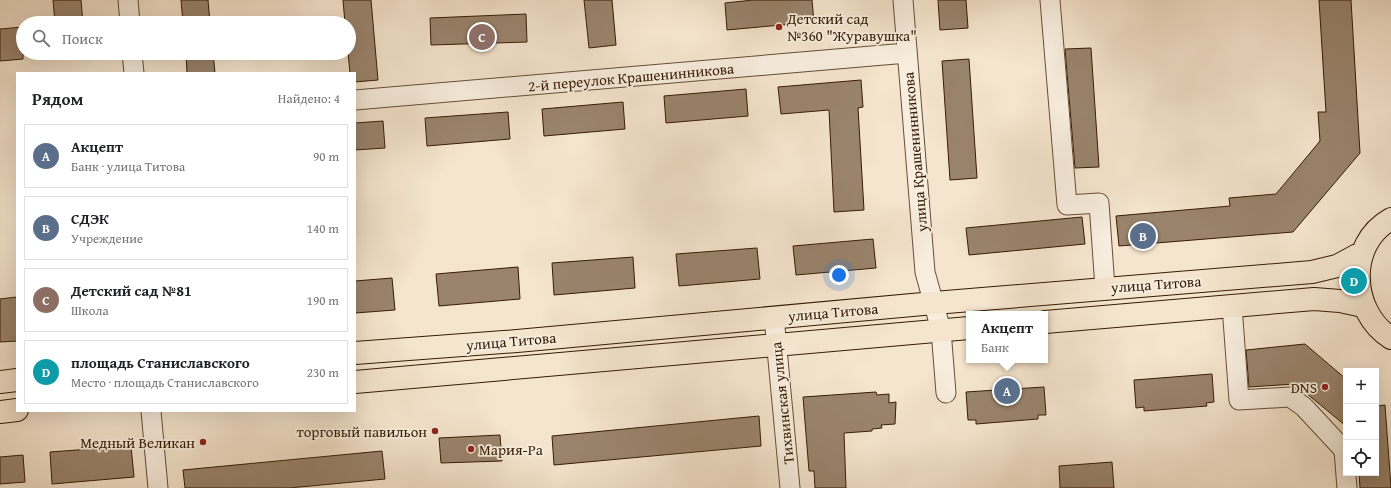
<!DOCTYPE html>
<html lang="ru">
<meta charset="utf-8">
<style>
:root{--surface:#fff;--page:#f6f6f6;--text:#202124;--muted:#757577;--line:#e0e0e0;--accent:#8f2418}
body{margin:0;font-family:"Gentium Book Plus",serif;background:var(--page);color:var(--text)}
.controls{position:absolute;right:12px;bottom:12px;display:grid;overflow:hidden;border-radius:0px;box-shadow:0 4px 16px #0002}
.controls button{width:36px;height:36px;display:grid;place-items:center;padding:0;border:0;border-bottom:1px solid var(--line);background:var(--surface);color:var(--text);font:20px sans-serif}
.you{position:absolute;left:839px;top:275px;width:14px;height:14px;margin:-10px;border:3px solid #fff;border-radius:50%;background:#1a73e8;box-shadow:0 0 0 6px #1a73e833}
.badge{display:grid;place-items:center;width:26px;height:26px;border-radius:50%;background:var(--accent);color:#fff;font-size:13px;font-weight:700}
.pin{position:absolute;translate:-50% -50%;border:2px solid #fff;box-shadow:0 1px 4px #0006}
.popup{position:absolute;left:966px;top:311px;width:82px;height:52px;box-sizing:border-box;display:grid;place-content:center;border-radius:0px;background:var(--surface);filter:drop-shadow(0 1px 3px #0005);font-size:13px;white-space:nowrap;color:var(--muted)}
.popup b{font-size:15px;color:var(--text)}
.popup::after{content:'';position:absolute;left:50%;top:100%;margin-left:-8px;border:8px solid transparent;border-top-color:var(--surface)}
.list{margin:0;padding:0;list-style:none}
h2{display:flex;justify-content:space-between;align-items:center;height:52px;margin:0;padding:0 16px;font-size:17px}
h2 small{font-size:13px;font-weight:400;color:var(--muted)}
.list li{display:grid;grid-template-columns:26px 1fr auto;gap:12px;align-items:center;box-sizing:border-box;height:64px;margin:0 8px 8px;padding:0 8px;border:1px solid var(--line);border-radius:0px}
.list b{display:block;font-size:15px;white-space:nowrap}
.list p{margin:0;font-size:13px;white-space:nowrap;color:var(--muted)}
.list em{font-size:13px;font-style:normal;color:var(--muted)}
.icon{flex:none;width:22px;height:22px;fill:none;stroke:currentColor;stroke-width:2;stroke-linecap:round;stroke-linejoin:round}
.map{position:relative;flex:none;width:1391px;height:488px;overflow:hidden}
.search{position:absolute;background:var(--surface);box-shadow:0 4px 16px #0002;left:16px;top:16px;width:340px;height:44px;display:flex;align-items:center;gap:10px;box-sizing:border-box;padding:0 14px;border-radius:22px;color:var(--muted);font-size:15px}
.panel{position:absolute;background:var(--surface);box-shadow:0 4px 16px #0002;left:16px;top:72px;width:340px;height:340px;border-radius:0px}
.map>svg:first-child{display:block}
.building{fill:#9a846d;stroke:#371b03}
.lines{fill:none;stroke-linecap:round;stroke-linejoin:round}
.minor-casing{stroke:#664e36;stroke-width:21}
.major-casing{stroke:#371b03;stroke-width:24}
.minor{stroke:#f8eedf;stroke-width:19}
.major{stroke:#f5e5ce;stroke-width:22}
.poi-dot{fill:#8f2418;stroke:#f8eedf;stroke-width:1.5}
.labels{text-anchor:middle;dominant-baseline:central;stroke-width:3.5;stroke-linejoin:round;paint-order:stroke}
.poi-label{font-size:15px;fill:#371b03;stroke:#f8eedf;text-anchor:end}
.street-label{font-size:15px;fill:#371b03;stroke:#f8eedf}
</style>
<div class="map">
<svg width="1391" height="488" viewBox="0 0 1391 488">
<rect width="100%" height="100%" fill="#f5e5ce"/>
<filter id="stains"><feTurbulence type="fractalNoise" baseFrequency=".005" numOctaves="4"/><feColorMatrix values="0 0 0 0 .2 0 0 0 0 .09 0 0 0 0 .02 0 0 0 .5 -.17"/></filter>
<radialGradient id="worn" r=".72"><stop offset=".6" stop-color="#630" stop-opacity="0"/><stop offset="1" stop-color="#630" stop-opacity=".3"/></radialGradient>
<!-- building -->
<path class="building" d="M53,0H81L83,23H55Z
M181,0H208L210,23H183Z
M343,0H371L378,80L355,82V73H350L348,53L349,23H345Z
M584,0H612L616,45L589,48Z
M753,0H812L814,22L727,30L725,3Z
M938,0H966L968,28L940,30Z
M1319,0H1351L1360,153L1293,232L1119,246L1116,216L1230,206L1229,198L1276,194L1320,141L1318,112H1326Z
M526,14L527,42L431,45L430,18Z
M23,27V59L0,61V29Z
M1091,48L1099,167L1075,168L1065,49Z
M186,53H213L215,73H187Z
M969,59L977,178L950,180L942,61Z
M861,80L863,107L858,108L864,210L834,212L829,110L781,114L778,87Z
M746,89L748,116L666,123L664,96Z
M623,102L625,129L544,136L542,109Z
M508,112L510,139L427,146L425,118Z
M383,121L385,148L355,150V123Z
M1082,217L1085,244L969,255L966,228Z
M873,239L876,268L796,275L793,246Z
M757,248L760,279L679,286L676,254Z
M633,257L635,288L554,295L552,263Z
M518,267L520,299L439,306L436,274Z
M392,278L395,310L355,313V281Z
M17,297V341L0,342V299Z
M1305,344L1346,379V426L1295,384L1249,387L1246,350Z
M1212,374L1214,402L1206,403L1207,406L1144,411V407L1136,408L1134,380Z
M1044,387L1046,415H1038V419L976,424V420H968L966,392Z
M876,392L877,395L889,394V403L896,402L895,424L881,425L882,428L872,429V431L844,433L846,488H815L814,471H809L803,397Z
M1385,405L1391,488H1360L1359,473H1376V406Z
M759,416L761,446L554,465L552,436Z
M500,435L502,461L441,463L439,438Z
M131,446L134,477L52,484L50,452Z
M382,451L385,479L289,488H185L183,470Z
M23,455L25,482L0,484V457Z
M1112,462L1114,488H1060L1059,466Z"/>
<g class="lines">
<defs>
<path id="minor" d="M128,0L130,23
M903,0L925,272L941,330L946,393
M1050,0L1067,205L1099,203L1105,288
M132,53L134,73
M355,100L907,53
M1232,306L1239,400L1290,397L1304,407L1344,450L1347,488
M774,317L790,488
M151,411L158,488"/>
<path id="major" d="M1391,219C1346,244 1350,312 1391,338
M1045,322L1314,299L1340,301L1363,306
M355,353L517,341L934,303L1312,272L1337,266L1363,252
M0,382L17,380
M355,382L969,328
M0,412L17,410"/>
</defs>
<!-- minor casing -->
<use href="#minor" class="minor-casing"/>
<!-- major casing -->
<use href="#major" class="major-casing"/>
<!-- minor -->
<use href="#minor" class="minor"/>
<!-- major -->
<use href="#major" class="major"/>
</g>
<!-- markers -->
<g class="poi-dot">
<circle cx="779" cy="27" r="4"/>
<circle cx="1325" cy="387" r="4"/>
<circle cx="435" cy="431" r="4"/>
<circle cx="203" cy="442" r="4"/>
<circle cx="471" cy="449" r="4"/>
</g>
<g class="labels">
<!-- poi labels -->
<g class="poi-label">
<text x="787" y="18" text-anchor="start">Детский сад<tspan x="787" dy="17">№360 "Журавушка"</tspan></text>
<text x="1317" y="387">DNS</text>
<text x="427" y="431">торговый павильон</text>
<text x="195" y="442">Медный Великан</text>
<text x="479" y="449" text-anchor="start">Мария-Ра</text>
</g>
<!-- street labels -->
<g class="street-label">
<text transform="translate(631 77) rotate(-5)">2-й переулок Крашенинникова</text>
<text transform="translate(915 152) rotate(-95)">улица Крашенинникова</text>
<text transform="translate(1156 284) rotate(-4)">улица Титова</text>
<text transform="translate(833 312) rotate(-5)">улица Титова</text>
<text transform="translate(511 341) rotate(-5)">улица Титова</text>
<text transform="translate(782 403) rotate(-96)">Тихвинская улица</text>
</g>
</g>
<rect width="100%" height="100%" filter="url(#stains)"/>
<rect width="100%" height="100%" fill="url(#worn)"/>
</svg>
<div class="controls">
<button>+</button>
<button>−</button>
<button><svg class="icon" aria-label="locate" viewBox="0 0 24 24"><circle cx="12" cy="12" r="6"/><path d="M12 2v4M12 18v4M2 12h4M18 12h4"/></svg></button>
</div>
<div class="you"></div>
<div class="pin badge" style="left:1007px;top:391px;background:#5c6f8a">A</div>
<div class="popup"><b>Акцепт</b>Банк</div>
<div class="pin badge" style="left:1143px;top:236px;background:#5c6f8a">B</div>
<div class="pin badge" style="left:482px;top:37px;background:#8d6e63">C</div>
<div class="pin badge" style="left:1354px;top:281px;background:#0f9aa8">D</div>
<div class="search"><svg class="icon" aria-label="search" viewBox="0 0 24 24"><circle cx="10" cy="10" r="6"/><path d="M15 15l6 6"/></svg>Поиск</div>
<section class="panel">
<h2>Рядом<small>Найдено: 4</small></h2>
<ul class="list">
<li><span class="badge" style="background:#5c6f8a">A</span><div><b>Акцепт</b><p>Банк · улица Титова</p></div><em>90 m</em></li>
<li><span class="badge" style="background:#5c6f8a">B</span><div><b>СДЭК</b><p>Учреждение</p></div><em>140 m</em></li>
<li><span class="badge" style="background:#8d6e63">C</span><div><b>Детский сад №81</b><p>Школа</p></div><em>190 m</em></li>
<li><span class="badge" style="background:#0f9aa8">D</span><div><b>площадь Станиславского</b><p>Место · площадь Станиславского</p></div><em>230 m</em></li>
</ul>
</section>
</div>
